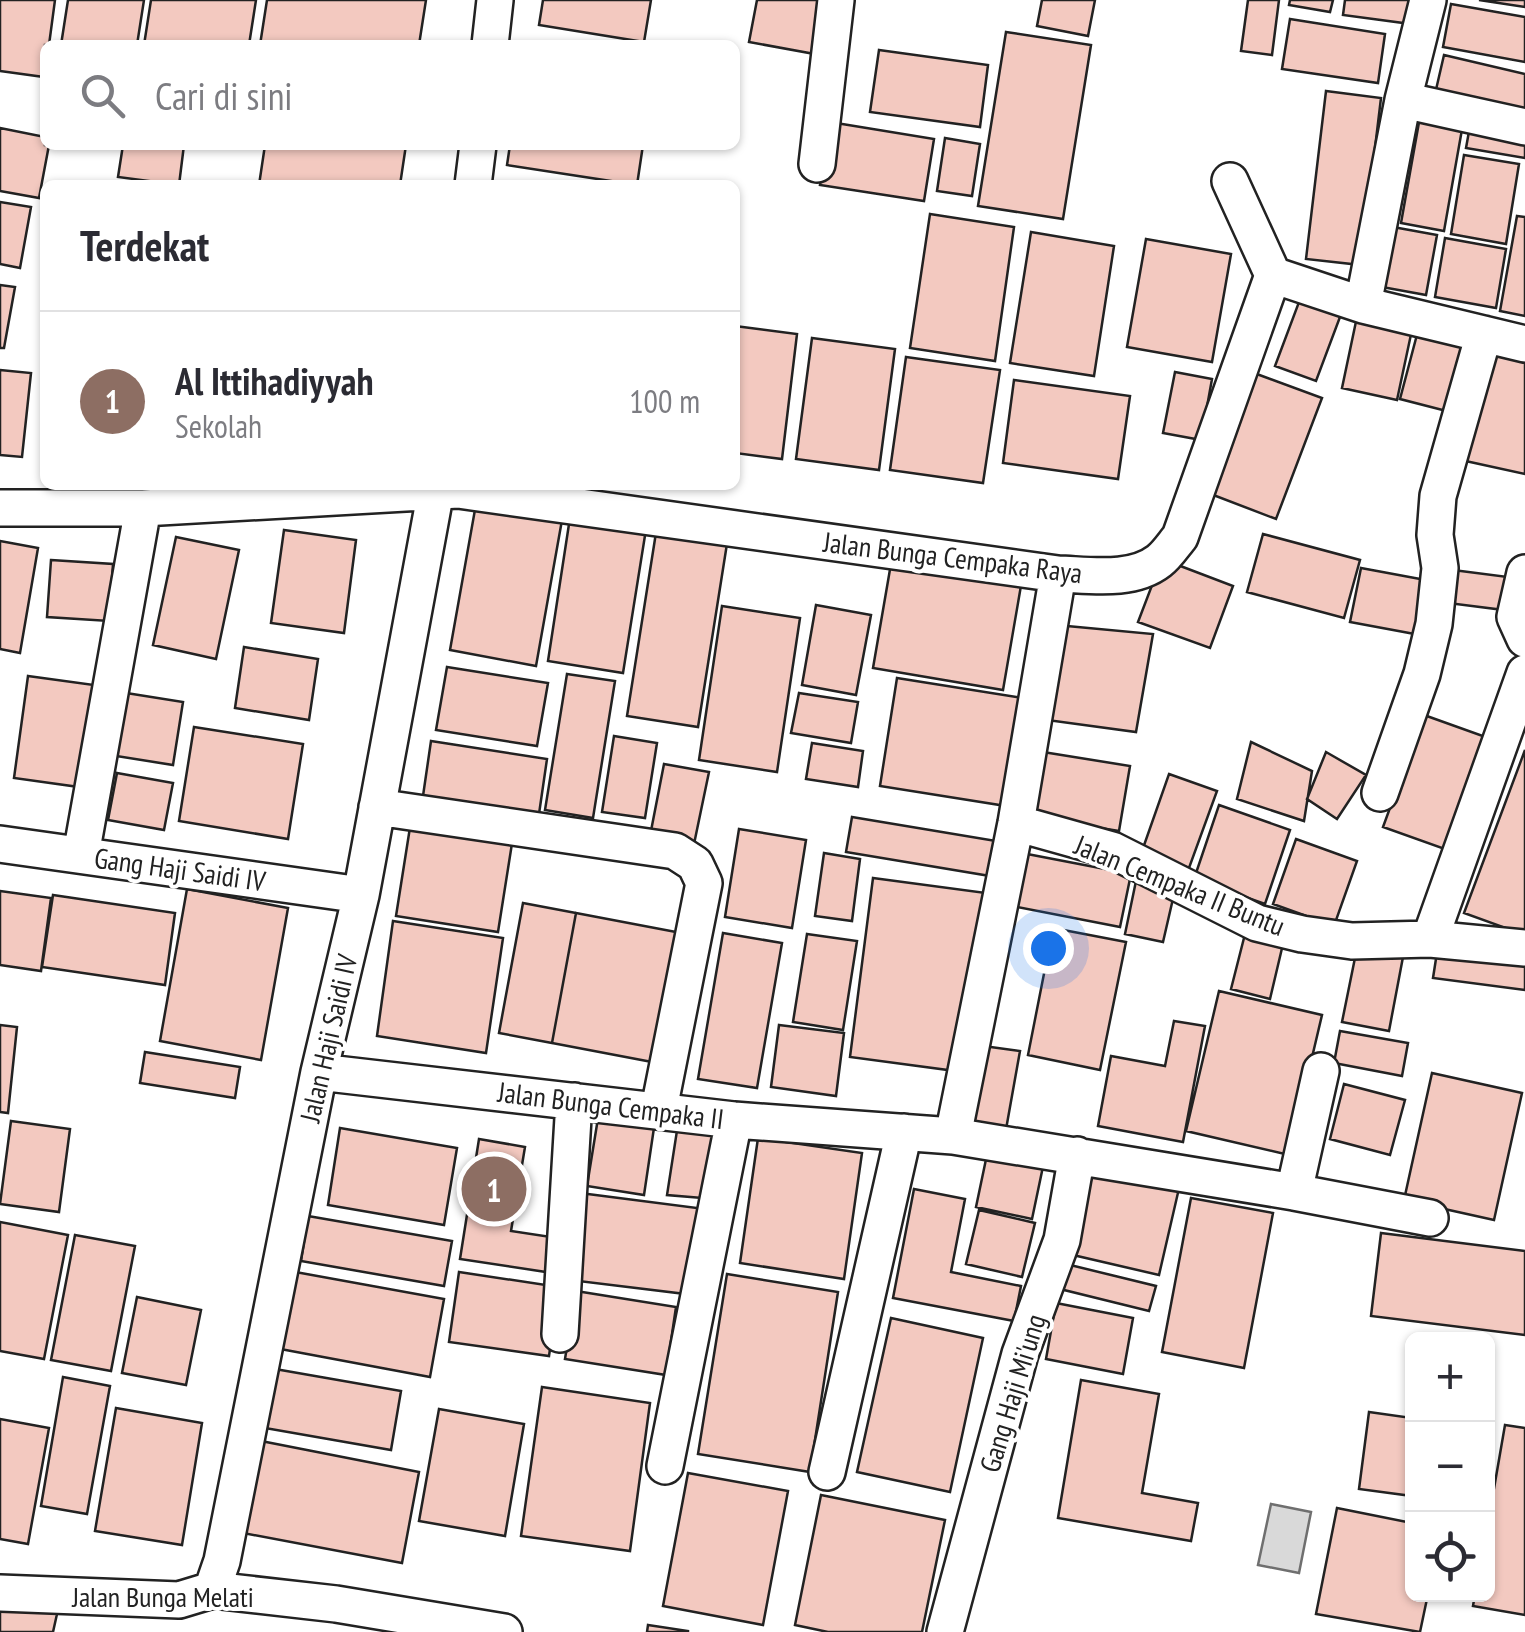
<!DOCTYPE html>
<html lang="id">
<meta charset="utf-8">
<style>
:root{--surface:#fff;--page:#f2f2f3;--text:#2b2b33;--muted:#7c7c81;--line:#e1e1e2;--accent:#c62828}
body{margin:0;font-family:"PT Sans Narrow",sans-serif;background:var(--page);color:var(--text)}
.controls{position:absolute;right:30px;bottom:30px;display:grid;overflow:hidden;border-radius:15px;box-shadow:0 2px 8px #0004}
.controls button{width:90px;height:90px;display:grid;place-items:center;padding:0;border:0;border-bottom:2px solid var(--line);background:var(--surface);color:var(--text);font:50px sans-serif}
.you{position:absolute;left:1048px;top:948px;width:35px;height:35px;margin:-25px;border:8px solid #fff;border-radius:50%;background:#1a73e8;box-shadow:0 0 0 15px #1a73e833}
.badge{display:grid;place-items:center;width:65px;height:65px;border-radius:50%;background:var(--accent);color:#fff;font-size:32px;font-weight:700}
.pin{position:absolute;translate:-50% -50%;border:5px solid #fff;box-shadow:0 2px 10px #0006}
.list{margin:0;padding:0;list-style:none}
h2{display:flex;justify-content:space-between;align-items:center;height:130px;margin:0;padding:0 40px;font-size:42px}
h2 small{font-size:32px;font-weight:400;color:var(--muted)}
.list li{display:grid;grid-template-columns:65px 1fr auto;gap:30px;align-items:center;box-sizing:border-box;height:180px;padding:0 40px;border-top:2px solid var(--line)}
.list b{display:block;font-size:38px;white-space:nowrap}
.list p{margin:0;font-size:32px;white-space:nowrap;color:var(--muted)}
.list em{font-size:32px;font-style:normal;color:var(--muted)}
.icon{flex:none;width:55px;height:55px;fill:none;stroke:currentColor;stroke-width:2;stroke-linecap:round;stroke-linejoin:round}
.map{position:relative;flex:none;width:1525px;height:1632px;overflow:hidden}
.search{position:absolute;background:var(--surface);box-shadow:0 2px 8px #0004;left:40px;top:40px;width:700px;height:110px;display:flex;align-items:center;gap:25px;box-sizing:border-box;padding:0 35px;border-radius:15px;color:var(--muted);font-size:38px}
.panel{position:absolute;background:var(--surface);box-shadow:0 2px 8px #0004;left:40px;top:180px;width:700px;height:310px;border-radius:15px}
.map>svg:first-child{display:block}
.water{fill:#d9d9d9;stroke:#6f6f6f;stroke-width:2.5}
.building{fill:#f3c9c0;stroke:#222;stroke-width:2.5}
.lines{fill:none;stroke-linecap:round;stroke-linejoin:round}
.street-casing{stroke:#222;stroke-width:40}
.street{stroke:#fff;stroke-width:35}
.labels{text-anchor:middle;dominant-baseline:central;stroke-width:8;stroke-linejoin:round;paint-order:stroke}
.street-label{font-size:28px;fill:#222;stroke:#fff}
</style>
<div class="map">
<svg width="1525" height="1632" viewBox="0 0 1525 1632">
<rect width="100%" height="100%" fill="#fff"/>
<!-- water -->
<path class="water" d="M1271,1504L1311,1512L1299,1573L1258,1565Z"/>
<!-- building -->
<path class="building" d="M0,0H55L49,45H45L44,77L0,71Z
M68,0H144L137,45H61Z
M151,0H256L249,45H144Z
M267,0H426L419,45H260Z
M543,0H651L644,42L539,25Z
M757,0H831L820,55L749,42Z
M1042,0H1095L1088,36L1037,26Z
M1248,0H1279L1272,55L1241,51Z
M1290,0H1333L1330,12L1289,5Z
M1345,0H1414L1411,24L1343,15Z
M1479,0H1525V7Z
M1451,4L1525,17V62L1443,47Z
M1290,19L1385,34L1378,83L1282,69Z
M1006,32L1091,45L1063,219L978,206Z
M879,50L988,65L980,127L870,112Z
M1444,55L1525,74V115L1435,94Z
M1326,91L1381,98L1361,265L1306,259Z
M1421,111L1464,118L1444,231L1401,223Z
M830,122L934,139L924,201L820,185Z
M1470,126L1525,136V158L1466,148Z
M0,128L45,137V145H49L39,198L0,191Z
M945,138L980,144L972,196L937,191Z
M123,145H184L179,185L118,177Z
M265,145H406L400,185H259Z
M510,145H643L637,185L507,165Z
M1464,155L1519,164L1506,244L1451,234Z
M0,202L31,207L20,268L0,264Z
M930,214L1014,227L995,361L910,348Z
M1517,216L1525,217V316L1500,311Z
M1393,227L1437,235L1426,295L1382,287Z
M1031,232L1114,246L1094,376L1010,363Z
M1445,238L1506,249L1496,308L1435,297Z
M1146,239L1231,254L1212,362L1127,347Z
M0,285L15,287L4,348H0Z
M1302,294L1343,309L1316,381L1275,366Z
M1358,312L1413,325L1397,400L1342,388Z
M735,326L797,334L782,459L735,453Z
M1419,327L1476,341L1458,414L1400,399Z
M812,338L895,349L879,470L796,459Z
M1485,348L1525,357V474L1461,460Z
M906,357L1000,370L983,483L890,470Z
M0,370L31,373L22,457L0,455Z
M1175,372L1212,379L1201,440L1163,433Z
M1254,373L1322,398L1276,519L1208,493Z
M1014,380L1130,396L1118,479L1003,463Z
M476,504L562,520L536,666L450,650Z
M571,511L647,523L623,673L548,661Z
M658,520L729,531L698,727L627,716Z
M284,530L356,540L344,633L271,623Z
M1263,534L1360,560L1344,618L1247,592Z
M176,537L239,550L216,659L153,645Z
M0,541L38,548L20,653L0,649Z
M893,552L1023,574L1003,690L873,668Z
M1162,559L1233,586L1210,648L1138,622Z
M51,560L113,564L109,621L47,617Z
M1361,568L1431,581L1420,635L1350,622Z
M1453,570L1508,577L1504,610L1448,603Z
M816,605L871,615L856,695L802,685Z
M722,606L800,618L777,772L699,760Z
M1067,626L1153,634L1136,732L1047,720Z
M244,647L318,659L309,720L235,708Z
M447,667L548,683L537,746L436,730Z
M567,674L615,681L593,818L545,810Z
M28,676L94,685L79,787L14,778Z
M897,678L1023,698L1006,806L880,786Z
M120,692L183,702L173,765L110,755Z
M799,693L858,702L851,743L791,733Z
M1424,715L1494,740L1453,852L1383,827Z
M194,727L303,744L288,839L179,821Z
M614,736L657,743L645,818L602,812Z
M431,741L547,759L539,814L423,796Z
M1251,742L1312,771L1304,821L1237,799Z
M812,743L863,751L858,787L806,779Z
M1525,750V935L1464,913Z
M1043,752L1130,766L1119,831L1032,817Z
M1326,752L1366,775L1337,819L1307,799Z
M664,764L709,772L694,844L650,836Z
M117,773L173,783L164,830L108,820Z
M1169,774L1217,791L1189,868L1142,851Z
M1219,805L1290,830L1265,904L1194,879Z
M852,817L1002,842L996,877L846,852Z
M411,821L513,837L498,932L396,916Z
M739,829L806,840L792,928L725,917Z
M1296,839L1357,861L1334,926L1273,904Z
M824,853L860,859L852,921L815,916Z
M1022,853L1131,874L1120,927L1012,906Z
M873,878L986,893L963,1072L850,1057Z
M1136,881L1175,890L1163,942L1125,934Z
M187,889L288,908L261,1060L160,1041Z
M0,891L51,898L41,971L0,965Z
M53,895L175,913L165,985L42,967Z
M523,903L576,913L552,1043L499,1033Z
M576,913L676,932L652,1062L552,1043Z
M393,921L503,938L486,1053L377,1036Z
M1053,928L1126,942L1100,1070L1028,1055Z
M723,933L782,943L757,1088L698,1079Z
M807,934L857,941L843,1030L793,1022Z
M1245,934L1283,944L1270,999L1231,989Z
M1438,946L1525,958V990L1433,978Z
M1357,948L1403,957L1389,1031L1342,1022Z
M1219,991L1322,1015L1289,1155L1186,1131Z
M1174,1021L1205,1026L1183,1142L1098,1126L1111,1056L1165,1066Z
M0,1025L17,1027L8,1113L0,1112Z
M779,1025L844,1033L836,1096L771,1087Z
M1340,1031L1408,1043L1402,1076L1334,1063Z
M976,1045L1020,1051L1005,1135L962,1128Z
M145,1052L240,1067L235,1098L140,1083Z
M1432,1073L1522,1093L1494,1220L1404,1200Z
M1344,1084L1405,1100L1390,1155L1330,1139Z
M599,1112L655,1121L644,1195L587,1186Z
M11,1121L70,1129L59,1212L0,1204Z
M678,1124L726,1137L714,1199L667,1195Z
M340,1128L457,1148L444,1225L328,1205Z
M758,1138L862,1153L844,1279L740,1263Z
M479,1139L525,1147L511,1231L551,1237L546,1272L460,1259Z
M989,1145L1045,1157L1032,1219L976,1207Z
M1095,1164L1180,1184L1159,1275L1073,1255Z
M914,1189L965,1199L951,1272L1021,1286L1014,1321L893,1298Z
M580,1193L705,1209L694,1295L570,1280Z
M1191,1198L1273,1213L1244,1368L1162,1352Z
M979,1210L1035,1223L1022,1277L966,1264Z
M308,1216L452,1241L444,1286L301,1261Z
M0,1222L68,1235L44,1359L0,1351Z
M1381,1233L1525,1251V1335L1371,1316Z
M75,1235L135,1246L111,1371L51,1360Z
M1062,1263L1156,1286L1149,1311L1056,1288Z
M290,1271L444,1299L430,1377L275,1348Z
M459,1272L559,1287L549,1356L449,1342Z
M727,1274L838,1292L810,1472L698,1454Z
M576,1291L676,1307L666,1375L565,1359Z
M137,1297L201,1310L186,1385L122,1373Z
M1056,1303L1133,1318L1123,1374L1046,1359Z
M891,1318L983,1338L950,1492L857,1472Z
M275,1369L401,1391L391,1450L265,1428Z
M63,1377L110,1386L87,1514L41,1506Z
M1081,1380L1159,1394L1142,1493L1198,1503L1191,1541L1058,1518Z
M542,1387L650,1403L630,1551L521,1536Z
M116,1408L202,1423L182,1545L95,1531Z
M439,1409L524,1424L505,1536L419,1521Z
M1369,1412L1412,1418V1496L1359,1489Z
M0,1419L49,1428L28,1544L0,1539Z
M1505,1425L1525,1428V1615L1473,1606L1475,1594H1488V1523Z
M256,1440L419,1472L402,1563L238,1532Z
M688,1473L788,1491L763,1625L663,1606Z
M821,1495L945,1520L922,1632H828L795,1625Z
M1337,1508L1412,1523V1594H1428L1420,1632L1316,1614Z
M0,1603L57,1614L53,1632H0Z
M648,1625L688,1631V1632H647Z"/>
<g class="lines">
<defs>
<path id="street" d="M490,45L495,0
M1403,100L1525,127
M817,164L836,0
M473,185L478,145
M1273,275L1363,305L1525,344
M1363,305L1403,100L1428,0
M0,508H143L458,490L1058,574C1090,575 1132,582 1159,561C1167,555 1174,544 1180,537L1273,275L1230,181
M1525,573L1515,617L1525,639
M1380,793L1422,674L1434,624L1440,568L1435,535L1438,496L1484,334
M377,807L675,851L695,864L704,883L659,1109
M1016,823L1112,850L1257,923L1302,934L1352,941L1430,939L1525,948
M0,844L361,895
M81,855L143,508
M1430,939L1525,673
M319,1072L734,1120L953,1136L1294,1192L1430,1218
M953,1136L1016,823L1058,574
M1294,1192L1321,1071
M560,1334L574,1101
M665,1466L734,1120
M827,1472L904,1132
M212,1590L222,1561L319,1072L361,895L437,485
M0,1593L179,1600L212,1590L336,1604L504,1632
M945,1632L1020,1354L1062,1240L1077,1155"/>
</defs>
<!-- street casing -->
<use href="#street" class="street-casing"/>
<!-- street -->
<use href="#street" class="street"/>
</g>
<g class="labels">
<!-- street labels -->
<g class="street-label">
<text transform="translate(953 557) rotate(7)">Jalan Bunga Cempaka Raya</text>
<text transform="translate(180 869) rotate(8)">Gang Haji Saidi IV</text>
<text transform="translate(1180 885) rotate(22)">Jalan Cempaka II Buntu</text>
<text transform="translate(328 1038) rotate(-77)">Jalan Haji Saidi IV</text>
<text transform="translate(611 1105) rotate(7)">Jalan Bunga Cempaka II</text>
<text transform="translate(1012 1393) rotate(-73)">Gang Haji Mi'ung</text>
<text x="163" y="1596">Jalan Bunga Melati</text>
</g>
</g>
</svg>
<div class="controls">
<button>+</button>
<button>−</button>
<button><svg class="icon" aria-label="locate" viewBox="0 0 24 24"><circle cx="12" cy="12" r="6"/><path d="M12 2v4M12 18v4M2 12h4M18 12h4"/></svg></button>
</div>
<div class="you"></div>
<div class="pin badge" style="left:494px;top:1189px;background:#8d6e63">1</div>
<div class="search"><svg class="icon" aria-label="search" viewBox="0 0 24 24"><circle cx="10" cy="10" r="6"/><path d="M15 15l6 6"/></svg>Cari di sini</div>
<section class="panel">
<h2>Terdekat<small></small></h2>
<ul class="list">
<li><span class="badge" style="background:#8d6e63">1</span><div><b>Al Ittihadiyyah</b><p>Sekolah</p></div><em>100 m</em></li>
</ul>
</section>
</div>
